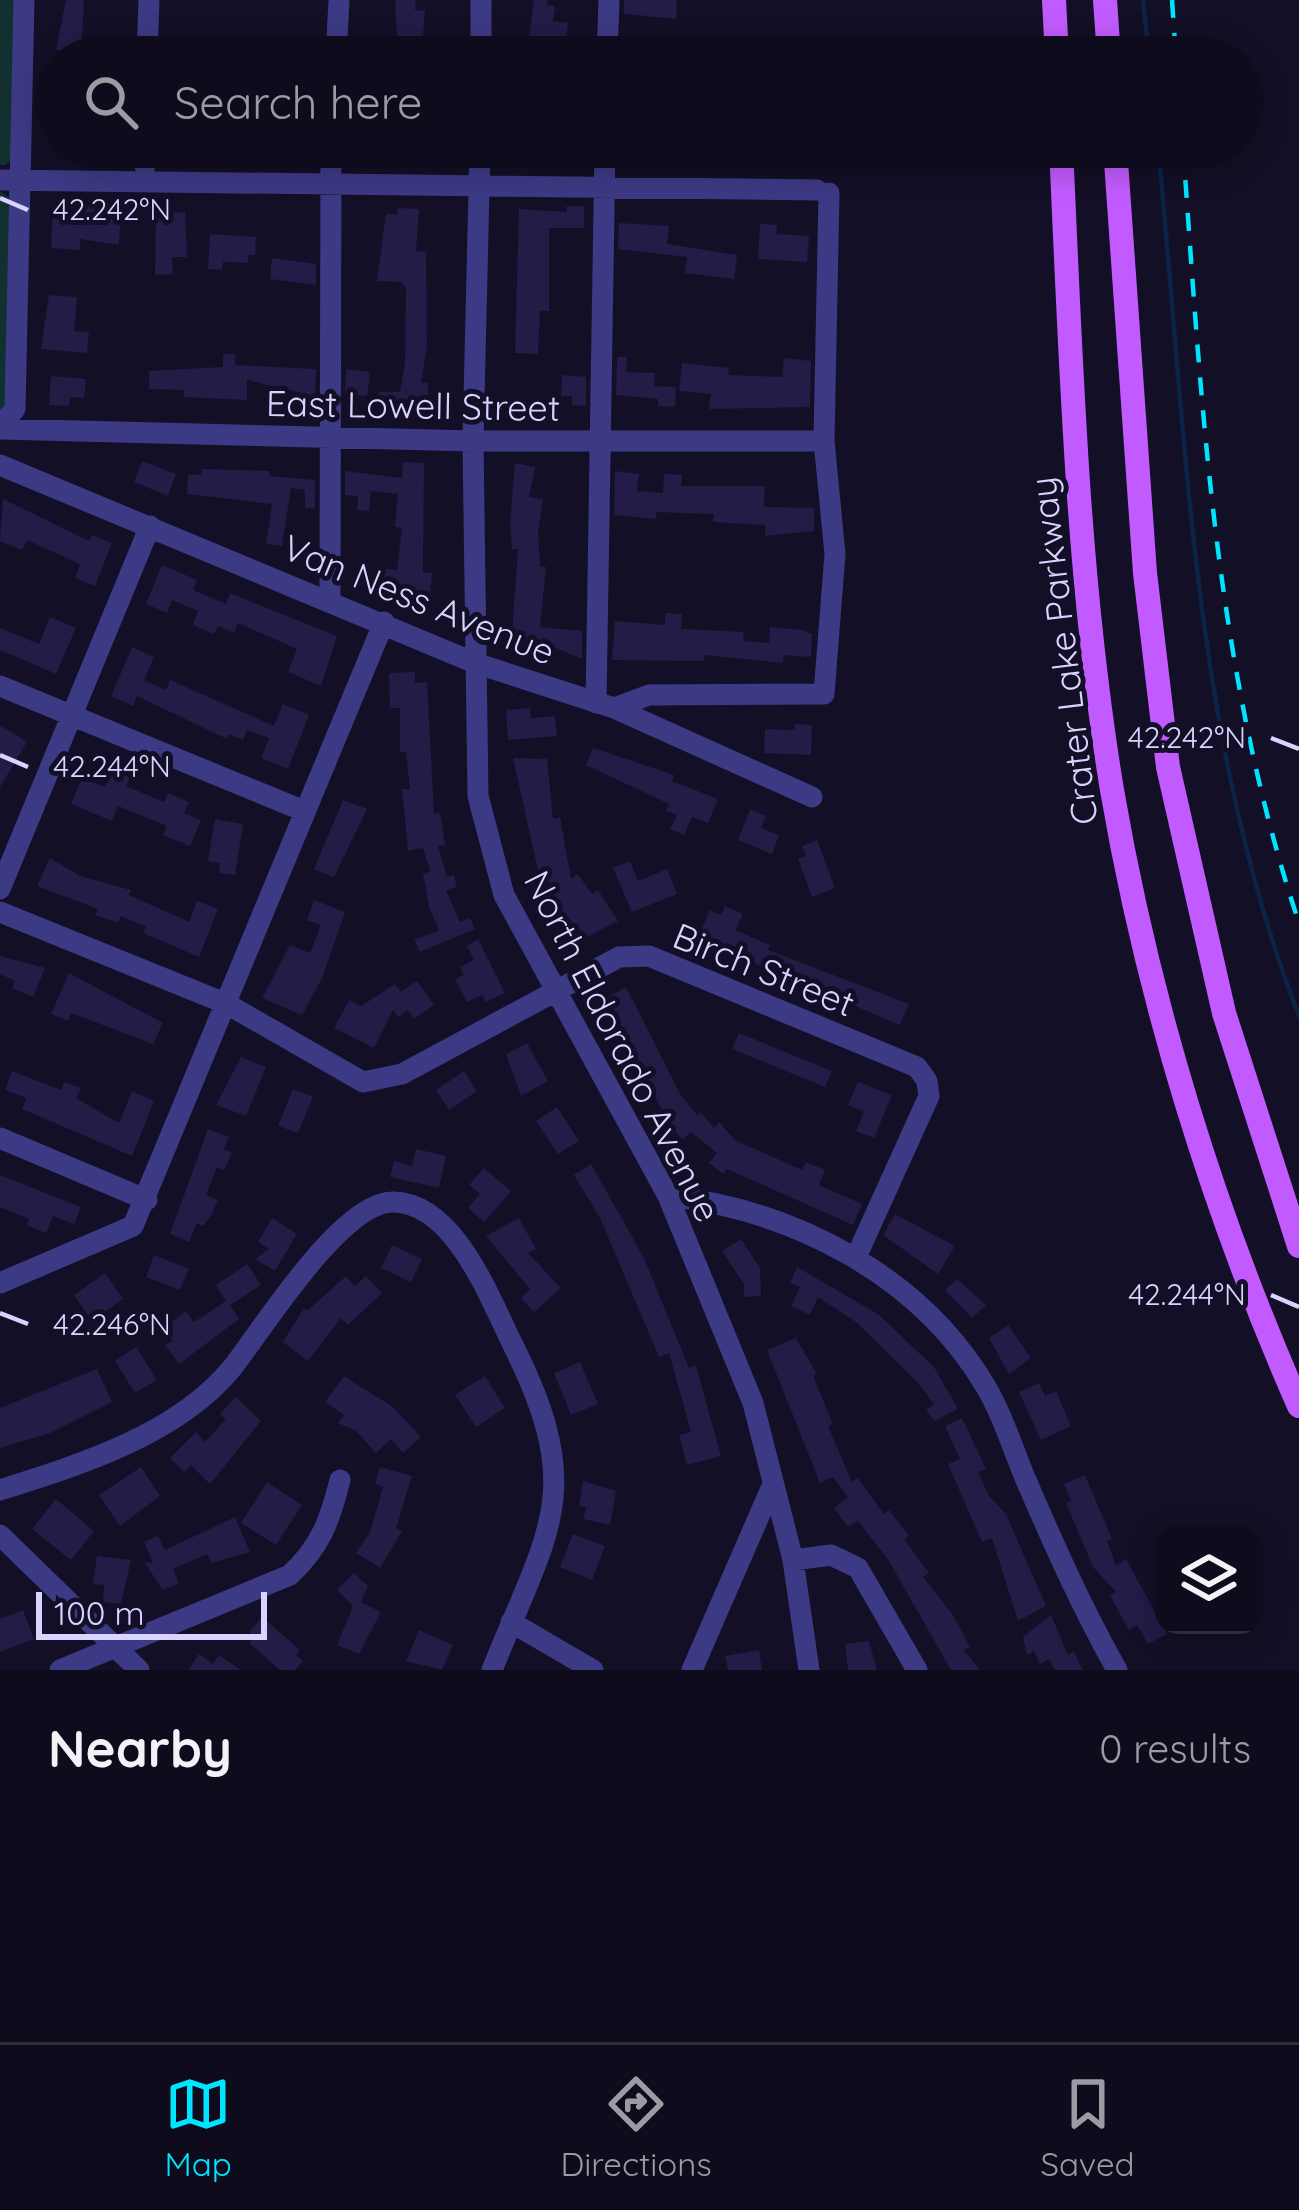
<!DOCTYPE html>
<meta charset="utf-8">
<style>
:root{--surface:#0e0b1c;--page:#1c1929;--text:#f1f3f6;--muted:#9b9ba3;--line:#2e2b3b;--accent:#00e5ff}
body{margin:0;font-family:Quicksand,sans-serif;background:var(--page);color:var(--text)}
.controls{position:absolute;right:36px;bottom:36px;display:grid;overflow:hidden;border-radius:24px;box-shadow:0 6px 30px #0003}
.controls button{width:108px;height:108px;display:grid;place-items:center;padding:0;border:0;border-bottom:3px solid var(--line);background:var(--surface);color:var(--text);font:60px sans-serif}
.scale{position:absolute;left:36px;bottom:30px;width:231px;box-sizing:border-box;padding-left:12px;border:6px solid #d9d4ff;border-top:0;font-size:33px;line-height:42px;white-space:nowrap;color:#d9d4ff;-webkit-text-stroke:9px #130f26;paint-order:stroke}
.list{margin:0;padding:0;list-style:none}
h2{display:flex;justify-content:space-between;align-items:center;height:156px;margin:0;padding:0 48px;font-size:51px}
h2 small{font-size:39px;font-weight:400;color:var(--muted)}
.icon{flex:none;width:66px;height:66px;fill:none;stroke:currentColor;stroke-width:2;stroke-linecap:round;stroke-linejoin:round}
.map{position:relative;flex:none;width:1299px;height:1670px;overflow:hidden}
.search{position:absolute;background:var(--surface);box-shadow:0 6px 30px #0003;left:36px;right:36px;top:36px;height:132px;display:flex;align-items:center;gap:30px;box-sizing:border-box;padding:0 42px;border-radius:66px;color:var(--muted);font-size:45px}
.sheet{height:372px;background:var(--surface)}
nav{display:flex;justify-content:space-around;align-items:center;box-sizing:border-box;height:168px;border-top:3px solid var(--line);background:var(--surface);font-size:33px;color:var(--muted)}
nav a{display:grid;justify-items:center;gap:6px}
nav .on{color:var(--accent)}
.map>svg:first-child{display:block}
.green{fill:#12302f}
.lines{fill:none;stroke-linecap:round;stroke-linejoin:round}
.stream{stroke:#0c2248;stroke-width:4.5}
.building{fill:#241b47}
.minor{stroke:#3d3a85;stroke-width:21}
.major{stroke:#c25bff;stroke-width:24}
.rail{stroke:#00e5ff;stroke-width:4.5;stroke-dasharray:18 15;stroke-linecap:butt}
.ticks{fill:none;stroke:#d9d4ff;stroke-width:4.5}
.labels{text-anchor:middle;dominant-baseline:central;stroke-width:10;stroke-linejoin:round;paint-order:stroke}
.street-label{font-size:36px;fill:#d9d4ff;stroke:#130f26}
.ticks-label{font-size:30px;text-anchor:middle;fill:#d9d4ff;stroke:#130f26;stroke-width:10;stroke-linejoin:round;paint-order:stroke}
</style>
<div class="map">
<svg width="1299" height="1670" viewBox="0 0 1299 1670">
<rect width="100%" height="100%" fill="#130f26"/>
<!-- green -->
<path class="green" d="M0,0H15L12,158L6,165H0Z
M0,191L14,201L10,410L0,417Z"/>
<g class="lines">
<!-- stream -->
<path class="stream" d="M1143,0L1149,57
M1158,147C1187,438 1192,740 1299,1016"/>
</g>
<!-- building -->
<path class="building" d="M66,0H84L82,39L88,40L87,53L56,50Z
M395,0H416L415,10L425,11L423,36H433L432,56L398,54Z
M534,0H548L547,5L555,6L553,21L568,23L566,39L552,37L551,57H517L518,43L528,44Z
M624,0H677L676,19L624,14Z
M82,203L121,205L119,245L80,239V250L51,248L53,212L82,213Z
M567,206H584V228H549V311H540L538,354L515,353L519,209L567,212Z
M398,208L419,209L416,251L426,252L427,346L421,383H428V409H416V414L379,410V392H400L405,363L406,289L402,282L377,281L386,214L397,215Z
M185,212L187,257H172L173,274L155,275L156,214Z
M619,223L669,226L667,244L737,255L734,279L685,273L687,257L618,249Z
M760,224L777,225L776,234L809,236L807,262L758,259Z
M210,234L256,237L255,255H248V263L223,262L222,270L208,269Z
M272,258L316,264V285L270,279Z
M49,295L77,297L74,331L89,332L87,353L41,349Z
M223,354H235V365L316,369L315,396L247,380V400L184,397V390L149,389V371L223,367Z
M617,357H627L626,372L655,373L654,386L676,387L675,407L658,406V399L616,395Z
M784,358L811,361L810,407L709,409L711,394L679,391L682,363L729,368L728,375L782,377Z
M346,369L370,372L367,396L345,394Z
M562,375L586,377V406L572,405V396H561Z
M51,376L86,379L84,398L70,397L69,406L49,405Z
M142,461L176,474L168,496L134,482Z
M403,462L424,463L423,572L432,573L430,597L374,589L376,568L397,570L402,528L395,527L398,494L371,491L369,511L357,510L358,496L345,495V471L402,478Z
M515,463L535,467L529,497L543,499L538,532L540,567H546L540,627L582,631V659L549,645H511L518,549H512L510,525Z
M202,469L270,471L269,476L315,480V509L305,508V490L291,488L282,546L266,544L272,504L187,494L188,474L202,475Z
M615,471L639,474L637,491L663,493L664,474L682,475L681,486H765L764,507L814,508V531L765,536V525L713,522L714,514L656,512V519L614,515Z
M3,499L89,541L92,535L112,543L95,586L75,578L80,564L27,540L22,550L0,541Z
M162,565L197,580L193,590L226,604L230,593L337,636L321,686L288,672L297,649L238,623L234,633L218,626L214,634L193,625L198,611L172,600L167,613L146,604Z
M665,613L682,614L681,629L744,632L743,641L769,643L770,627L802,630L812,634L811,657L784,655L783,663L704,655V661L612,660L615,621L665,625Z
M50,617L76,628L56,674L0,650V628L39,644Z
M132,647L154,657L144,680L166,690L170,680L274,726L283,704L309,715L288,769L261,758L269,738L247,730L243,740L228,734L227,739L137,696L133,706L111,696Z
M415,672V683L427,682L434,814L440,813L445,845L438,846L447,877L454,875L457,887L446,890L460,922L470,918L475,929L420,952L414,940L439,930L429,907L423,874L430,871L423,848L408,851L402,789H410L406,752H400V708H390L389,673Z
M530,708L531,718L555,716L557,736L508,740L506,710Z
M795,724L812,725L811,755L764,753L765,729L795,730Z
M0,725L27,742L0,787Z
M593,748L674,775L672,781L718,799L708,823L692,817L684,835L670,829L677,815L666,811L669,804L586,765Z
M513,758L547,759L553,819L560,817L571,879L578,874L592,894L598,890L618,921L574,944L565,927L570,925L549,893L548,869L538,871Z
M112,770L130,777L126,786L164,802L168,793L189,802L184,813L201,820L190,846L163,835L167,826L118,806L112,821L71,804L82,778L105,787Z
M343,800L367,809L334,877L314,869Z
M750,809L766,816L761,828L779,835L772,854L738,840Z
M215,819L243,824L235,875L219,873L220,863L208,861Z
M817,840L835,888L812,897L798,859L806,856L802,846Z
M50,858L80,876L131,890L129,895L189,922L197,901L218,909L199,957L143,933L146,927L121,916L118,923L95,915L98,909L37,886Z
M630,861L638,881L667,869L677,894L632,912L613,868Z
M314,900L345,912L323,976L302,1015L262,998L290,945L310,953L321,925L307,920Z
M725,906L743,914L735,930L770,945L768,950L909,1004L900,1025L697,939L710,910L721,915Z
M478,939L505,993L486,1002L482,995L467,1002L455,979L464,975L460,967L474,960L467,946Z
M0,956L45,968L33,997L12,988L15,981L0,974Z
M69,973L163,1023L153,1044L71,1013L68,1021L51,1014Z
M417,981L434,1005L414,1019L408,1010L398,1017L393,1010L374,1048L334,1028L349,1000L361,1006L395,984L401,992Z
M626,987L680,1094L697,1115L701,1112L714,1128L719,1122L735,1140L802,1170L806,1162L825,1170L819,1185L862,1204L853,1225L727,1169L723,1174L709,1163L717,1153L691,1132L682,1140L667,1121L606,998Z
M739,1033L832,1071L825,1087L732,1049Z
M527,1043L548,1081L521,1096L506,1054Z
M241,1057L266,1067L246,1116L216,1105Z
M12,1071L61,1090L64,1082L81,1088L76,1098L119,1123L132,1091L154,1101L132,1156L22,1109L26,1098L5,1090Z
M464,1071L477,1091L449,1110L436,1090Z
M858,1082L892,1095L874,1138L856,1131L864,1112L848,1105Z
M293,1089L313,1097L298,1133L278,1126Z
M557,1107L579,1141L558,1154L536,1121Z
M208,1129L229,1137L224,1149L232,1153L224,1170L217,1167L206,1195L218,1200L211,1216L203,1226L197,1223L189,1242L170,1234Z
M416,1149L446,1156L439,1188L390,1177L394,1161L412,1166Z
M591,1164L644,1258L689,1368L696,1366L721,1456L687,1465L679,1435L691,1432L669,1353L659,1357L600,1218L574,1175Z
M484,1168L511,1191L484,1222L468,1208L480,1194L469,1185Z
M0,1175L81,1207L74,1224L53,1216L46,1233L26,1225L29,1219L0,1207Z
M895,1214L955,1246L938,1274L883,1235Z
M272,1218L297,1234L275,1271L255,1259L269,1249L258,1242Z
M519,1218L536,1249L528,1253L561,1288L534,1312L521,1298L530,1289L486,1236Z
M741,1239L760,1268L761,1296L744,1297V1284L722,1251Z
M392,1245L422,1259L411,1282L381,1268Z
M154,1255L189,1269L180,1290L146,1277Z
M247,1264L261,1285L230,1305L239,1319L179,1364L165,1345L172,1341L163,1328L186,1311L194,1322L226,1301L216,1285Z
M797,1267L878,1314L934,1367L958,1409L934,1421L926,1410L934,1404L917,1382L856,1322L818,1297L810,1315L791,1306L800,1287L790,1283Z
M105,1273L123,1299L92,1321L74,1295Z
M346,1276L355,1286L366,1276L382,1293L348,1325L341,1318L308,1361L283,1342L304,1308L307,1311Z
M957,1279L986,1305L972,1318L945,1290Z
M1008,1325L1031,1358L1009,1374L989,1338Z
M796,1338L817,1374L813,1376L833,1424L828,1426L852,1482L858,1478L884,1514L889,1510L909,1536L904,1539L929,1573L923,1577L953,1615L970,1647L964,1650L980,1670H951L889,1561L858,1521L848,1527L834,1508L848,1497L833,1477L820,1483L767,1350Z
M136,1347L157,1380L135,1393L115,1361Z
M580,1362L598,1404L571,1415L554,1373Z
M97,1369L112,1402L50,1433L0,1448V1408Z
M344,1376L393,1407L421,1437L403,1453L391,1439L376,1453L356,1431L338,1423L344,1415L325,1402Z
M485,1376L505,1408L476,1427L455,1395Z
M1039,1383L1045,1396L1056,1391L1071,1426L1041,1440L1019,1392Z
M236,1397L261,1421L210,1484L191,1465L184,1472L170,1458L196,1432L205,1442L226,1419L220,1414Z
M962,1418L986,1469L978,1472L989,1496L1006,1514L1046,1606L1018,1621L992,1538L982,1542L948,1464L960,1459L945,1426Z
M141,1467L160,1496L120,1526L99,1495Z
M380,1467L412,1476L396,1528L402,1531L380,1568L356,1553L370,1532L383,1487L375,1484Z
M1085,1475L1112,1539L1107,1540L1116,1566L1126,1559L1167,1634L1148,1644L1137,1625L1129,1630L1110,1596L1116,1592L1093,1567L1066,1503L1071,1501L1064,1484Z
M583,1481L616,1491L610,1525L583,1519L586,1507L579,1506Z
M267,1482L302,1505L276,1545L241,1523Z
M56,1499L94,1531L71,1560L32,1529Z
M235,1517L250,1552L211,1563L207,1554L173,1569L179,1583L163,1590L144,1562L153,1563L144,1542L158,1536L165,1550Z
M573,1534L605,1546L592,1580L560,1567Z
M97,1556L131,1560L121,1604L103,1602L104,1585L93,1584Z
M354,1573L368,1586L361,1602L381,1612L359,1654L337,1645L353,1606L337,1590Z
M23,1610L34,1639L0,1652V1619Z
M1051,1615L1068,1655L1074,1652L1083,1670H1055L1049,1659L1040,1664L1034,1651L1027,1655L1023,1637Z
M262,1617L300,1650L296,1655L303,1661L295,1670H280L249,1643L254,1637L249,1632Z
M419,1630L453,1645L442,1670L406,1661Z
M869,1641L877,1670H848L845,1644Z
M759,1650L762,1670H728L725,1656Z
M199,1654L213,1664L219,1655L241,1670H188Z"/>
<g class="lines">
<!-- minor -->
<path class="minor" d="M147,57L149,0
M336,57L339,0
M481,57V0
M607,57L609,0
M480,147L473,441L478,796L504,895L668,1196L753,1403L793,1560L809,1670
M145,166L146,147
M0,180L817,190
M0,426L15,409L24,0
M0,429L473,441H824
M0,465L475,663L614,708L812,797
M330,600L331,147
M0,686L304,811
M596,703L605,147
M614,708L649,695L824,694L835,554L824,441L829,193
M0,889L150,526
M0,912L227,1004L363,1082L402,1074L619,957L649,956L917,1067L927,1081L929,1096L857,1255
M0,1138L147,1200
M668,1196C793,1210 920,1275 986,1387C1003,1415 1013,1450 1026,1480C1054,1545 1082,1608 1117,1670
M0,1283L133,1226L384,622
M0,1490C79,1465 177,1435 232,1368C263,1329 342,1200 394,1202C455,1204 489,1297 512,1343C587,1492 549,1528 492,1670
M0,1535L139,1670
M793,1560L831,1555L858,1568L917,1670
M511,1622L593,1670
M60,1670L290,1575C321,1546 330,1520 340,1480
M692,1670L773,1484"/>
<!-- major -->
<path class="major" d="M1054,0L1057,57
M1105,0L1109,57
M1061,147C1071,362 1077,578 1112,790C1148,1000 1213,1211 1299,1406
M1115,147L1145,573L1168,767L1224,1013L1299,1246"/>
<!-- rail -->
<path class="rail" d="M1172,0L1176,57
M1183,147C1202,410 1215,671 1299,923"/>
</g>
<!-- ticks -->
<path class="ticks" d="M0,198L28,210M1271,738L1299,749M0,755L28,767M1271,1295L1299,1307M0,1313L28,1324"/>
<g class="labels">
<!-- street labels -->
<g class="street-label">
<text transform="translate(413 405) rotate(1)">East Lowell Street</text>
<text transform="translate(419 599) rotate(22)">Van Ness Avenue</text>
<text transform="translate(1063 651) rotate(-97)">Crater Lake Parkway</text>
<text transform="translate(764 969) rotate(22)">Birch Street</text>
<text transform="translate(623 1046) rotate(63)">North Eldorado Avenue</text>
</g>
</g>
<g class="ticks-label">
<text x="112" y="220">42.242°N</text>
<text x="1187" y="748">42.242°N</text>
<text x="112" y="777">42.244°N</text>
<text x="1187" y="1305">42.244°N</text>
<text x="112" y="1335">42.246°N</text>
</g>
</svg>
<div class="controls">
<button><svg class="icon" aria-label="layers" viewBox="0 0 24 24"><path d="M12 4l9 5-9 5-9-5zM3 14l9 5 9-5"/></svg></button>
</div>
<div class="scale">100 m</div>
<div class="search"><svg class="icon" aria-label="search" viewBox="0 0 24 24"><circle cx="10" cy="10" r="6"/><path d="M15 15l6 6"/></svg>Search here</div>
</div>
<section class="sheet">
<h2>Nearby<small>0 results</small></h2>
<ul class="list">
</ul>
</section>
<nav>
<a class="on"><svg class="icon" aria-label="map" viewBox="0 0 24 24"><path d="M3 6l6-2 6 2 6-2v14l-6 2-6-2-6 2zM9 4v14M15 6v14"/></svg>Map</a>
<a><svg class="icon" aria-label="directions" viewBox="0 0 24 24"><path d="M12 3l9 9-9 9-9-9zM9 14v-3h6M13 9l2 2-2 2"/></svg>Directions</a>
<a><svg class="icon" aria-label="saved" viewBox="0 0 24 24"><path d="M7 4h10v16l-5-4-5 4z"/></svg>Saved</a>
</nav>
